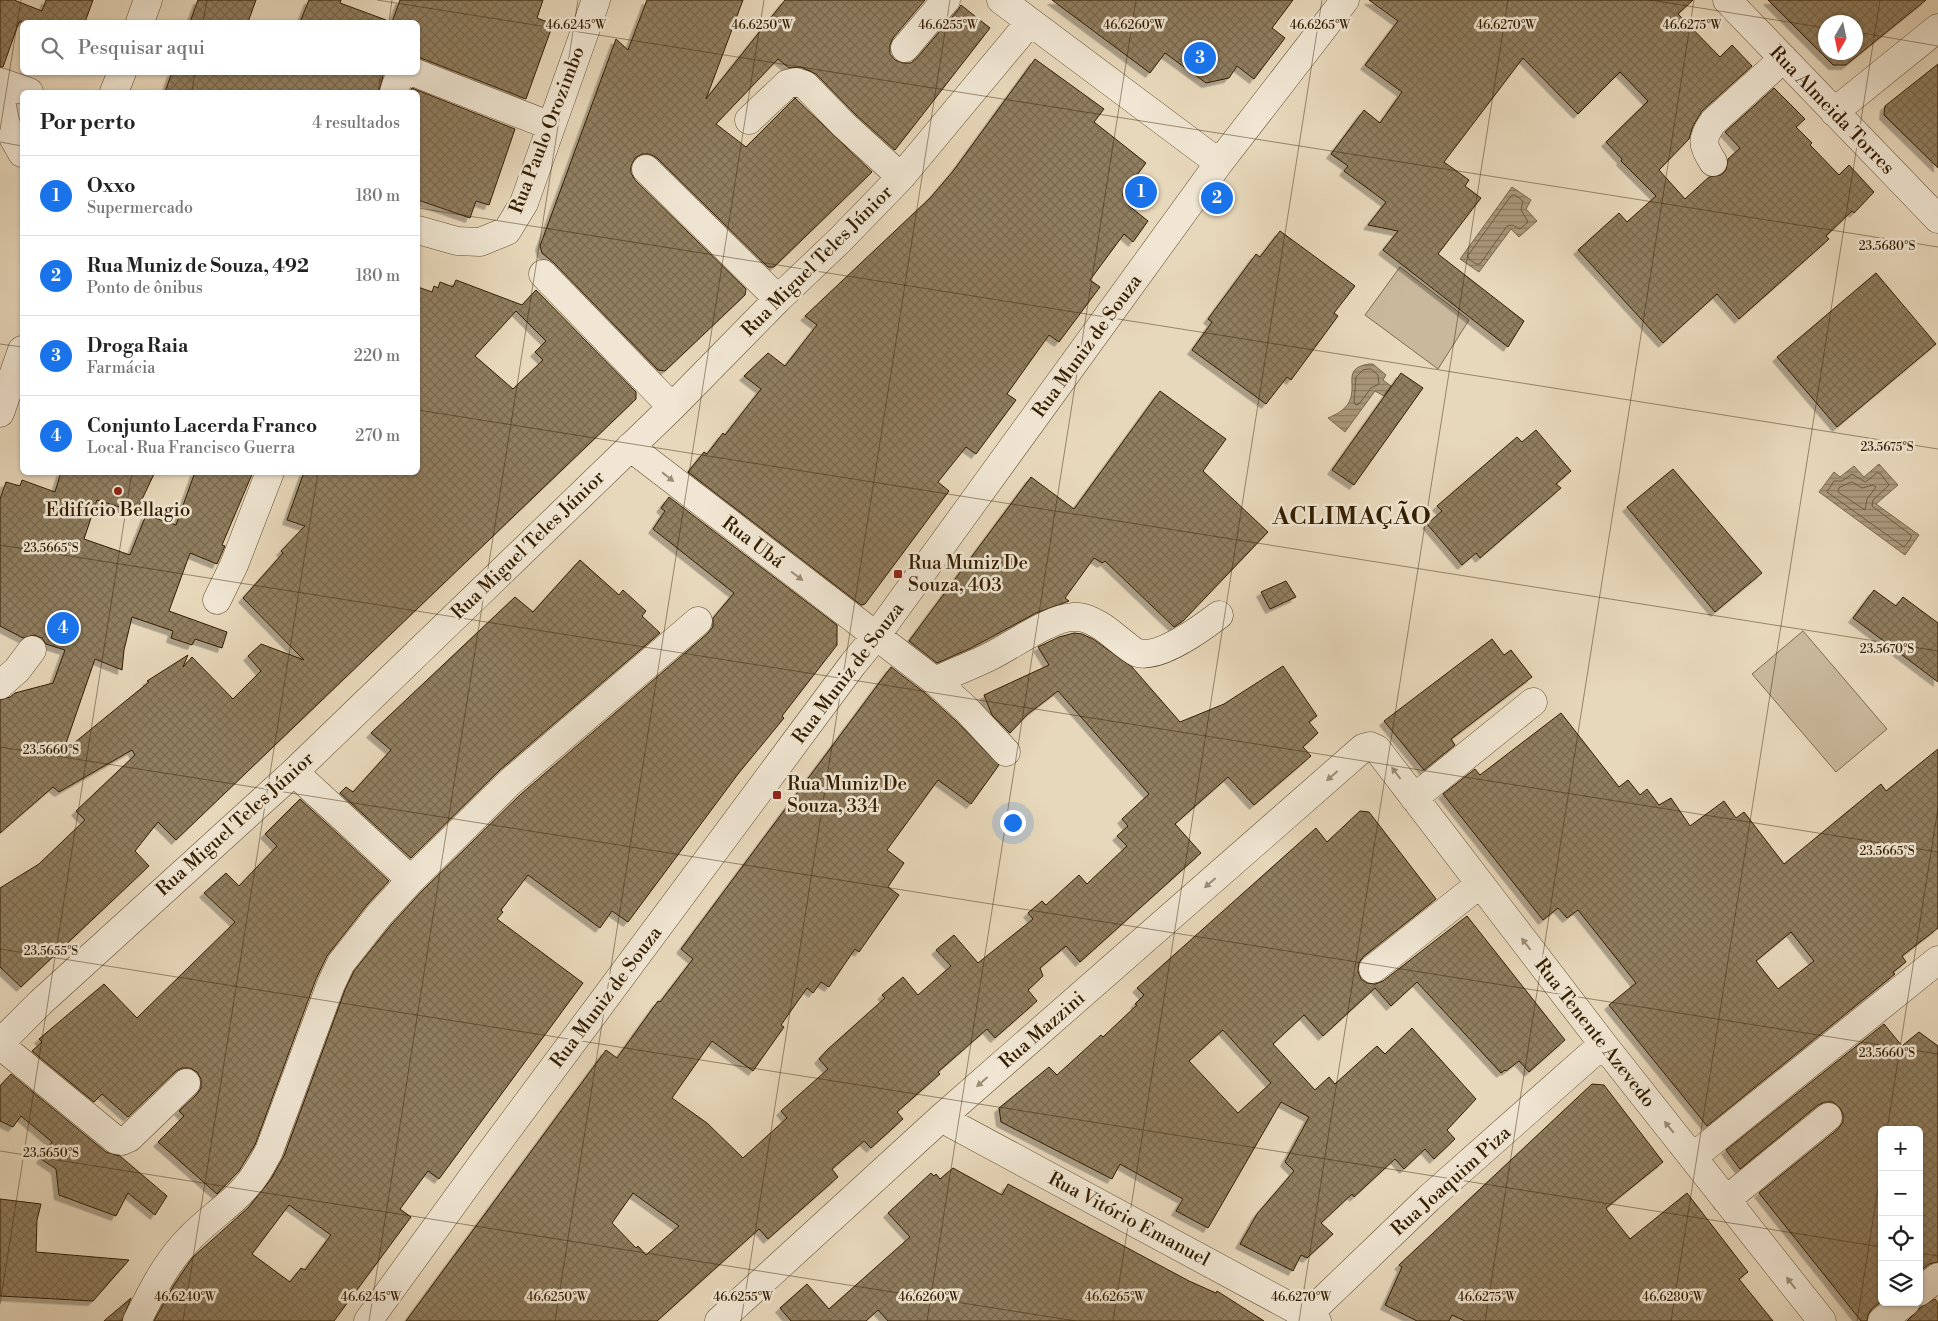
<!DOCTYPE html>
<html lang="pt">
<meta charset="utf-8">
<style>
:root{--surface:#fff;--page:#f2f2f2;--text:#222;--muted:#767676;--line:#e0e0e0;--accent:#1a73e8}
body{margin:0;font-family:"Libre Bodoni",serif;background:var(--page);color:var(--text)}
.controls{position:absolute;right:15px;bottom:15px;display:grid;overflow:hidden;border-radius:8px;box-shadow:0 1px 4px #0004}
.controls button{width:45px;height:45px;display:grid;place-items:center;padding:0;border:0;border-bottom:1px solid var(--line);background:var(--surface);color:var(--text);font:25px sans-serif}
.compass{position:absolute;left:1818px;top:15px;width:45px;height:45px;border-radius:50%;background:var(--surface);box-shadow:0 1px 4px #0004;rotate:189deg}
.you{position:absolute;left:1012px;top:822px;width:18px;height:18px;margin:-12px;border:4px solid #fff;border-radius:50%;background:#1a73e8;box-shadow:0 0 0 8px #1a73e833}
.badge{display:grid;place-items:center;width:32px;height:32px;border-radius:50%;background:var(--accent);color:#fff;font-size:16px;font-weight:700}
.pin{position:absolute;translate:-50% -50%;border:2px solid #fff;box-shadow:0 1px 5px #0006}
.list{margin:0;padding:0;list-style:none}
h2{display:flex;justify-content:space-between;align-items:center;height:65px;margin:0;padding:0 20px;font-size:21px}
h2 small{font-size:16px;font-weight:400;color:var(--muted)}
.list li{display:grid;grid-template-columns:32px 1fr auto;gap:15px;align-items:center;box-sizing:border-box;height:80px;padding:0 20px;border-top:1px solid var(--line)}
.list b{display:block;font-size:19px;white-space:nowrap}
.list p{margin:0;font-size:16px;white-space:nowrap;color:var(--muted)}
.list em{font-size:16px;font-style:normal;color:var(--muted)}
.icon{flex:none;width:28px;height:28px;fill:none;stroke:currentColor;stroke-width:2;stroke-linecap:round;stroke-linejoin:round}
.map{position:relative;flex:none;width:1938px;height:1321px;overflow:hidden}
.search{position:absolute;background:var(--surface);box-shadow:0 1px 4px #0004;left:20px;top:20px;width:400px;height:55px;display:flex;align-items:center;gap:12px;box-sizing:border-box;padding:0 18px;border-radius:8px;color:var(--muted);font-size:19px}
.panel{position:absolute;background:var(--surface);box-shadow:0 1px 4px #0004;left:20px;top:90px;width:400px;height:385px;border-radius:8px}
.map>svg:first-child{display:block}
.pitch{fill:#c9b89b;stroke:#7e6a4e}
.water{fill:url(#water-rules);stroke:#7a674a}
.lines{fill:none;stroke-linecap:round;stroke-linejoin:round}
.shore{stroke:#6e5a3e;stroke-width:1}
.building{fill:url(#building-cross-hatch);stroke:#331d00;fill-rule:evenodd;filter:url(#shadow)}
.minor-casing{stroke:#604c2f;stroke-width:29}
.minor{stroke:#f0e6d3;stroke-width:28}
.oneway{fill:#9b8c74}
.ticks{fill:none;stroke:#331d00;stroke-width:1;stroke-opacity:0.45}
.poi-dot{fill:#8f2418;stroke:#f0e6d3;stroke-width:2}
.labels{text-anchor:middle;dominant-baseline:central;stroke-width:5;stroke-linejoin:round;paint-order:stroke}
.street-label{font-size:19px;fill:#331d00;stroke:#f0e6d3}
.poi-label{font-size:19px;fill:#331d00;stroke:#f0e6d3;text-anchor:start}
.district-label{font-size:24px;font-weight:bold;letter-spacing:1px;fill:#331d00;stroke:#f0e6d3}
.ticks-label{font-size:12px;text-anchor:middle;fill:#331d00;stroke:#f0e6d3;stroke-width:5;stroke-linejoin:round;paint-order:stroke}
</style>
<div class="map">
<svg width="1938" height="1321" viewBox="0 0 1938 1321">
<defs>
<pattern id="water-rules" width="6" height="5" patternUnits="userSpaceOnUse" patternTransform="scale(1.25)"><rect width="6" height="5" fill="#aa987b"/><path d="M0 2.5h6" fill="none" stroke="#8b7b62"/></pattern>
<pattern id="building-cross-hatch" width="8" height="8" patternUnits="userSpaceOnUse" patternTransform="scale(1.25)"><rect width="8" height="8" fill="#917e61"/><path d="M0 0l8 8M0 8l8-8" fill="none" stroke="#77674e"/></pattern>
<filter id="shadow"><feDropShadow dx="-4.5" dy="4.5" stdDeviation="0" flood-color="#0004"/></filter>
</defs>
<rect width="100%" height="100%" fill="#e8d8bb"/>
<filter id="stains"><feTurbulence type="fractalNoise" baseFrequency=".004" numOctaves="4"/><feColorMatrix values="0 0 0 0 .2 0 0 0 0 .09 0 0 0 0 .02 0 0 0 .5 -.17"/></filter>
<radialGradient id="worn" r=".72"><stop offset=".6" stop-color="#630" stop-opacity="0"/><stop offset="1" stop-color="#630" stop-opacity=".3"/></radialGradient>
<!-- pitch -->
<path class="pitch" d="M1400,267L1469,320L1438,369L1365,315Z
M1803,631L1887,729L1836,772L1752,674Z"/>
<!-- water -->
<path class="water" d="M1512,187L1531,200L1526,209L1537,221L1519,237L1511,229L1479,272L1460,259Z
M1369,364H1373L1386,375L1383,380L1391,386L1384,396L1375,391L1345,432L1328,418C1337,414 1348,409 1351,397C1355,381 1344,368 1369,364Z
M1879,464L1898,485L1876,504L1919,535L1905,555L1819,492L1834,472L1840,477L1854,466L1864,477Z"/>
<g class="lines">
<!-- shore -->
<path class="shore" d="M1512,195H1515L1523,201L1521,210L1528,222L1520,229L1512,225L1507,226L1480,264H1476L1469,259L1468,256Z
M1371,369L1378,375L1379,384L1371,388L1359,404L1356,405L1354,402L1356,377L1363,370Z
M1877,473H1880L1889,485L1873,500L1872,506L1911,535V538L1904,547L1827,492L1834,481H1842L1852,474L1865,482Z
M1852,482L1862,488L1873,485L1876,487L1867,499L1865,510L1838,492L1839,488Z"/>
</g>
<!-- building -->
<path class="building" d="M0,0H14L42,11L46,0H93L85,22H19L3,67H0Z
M198,0H256L248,22H190Z
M309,0H341L340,3L386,20L385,22H300Z
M400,0H543L537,18L553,24L526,99L418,57V22H392Z
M647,0H743L706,99L785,0H925L893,38L890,45V54L895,60L903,63H911L917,58L958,10L961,5L990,28L895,150L855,114L816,74L801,67L789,68L778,59L716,124L746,147L795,98L872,172L774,267H768L657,158L650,154H642L635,158L631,166V173L635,180L746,289L745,295L665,371L658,370L554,263L542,253L540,246L616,39L628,50Z
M1052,0H1293L1272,28L1285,38L1254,79L1237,66L1229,78L1206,83L1165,53L1150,73Z
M1369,0H1693L1678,14L1720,57L1732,45L1752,66L1702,111L1693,126L1689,139L1659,170L1685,199L1709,177L1721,175L1726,170L1728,159L1740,148L1725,132L1774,88L1805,119L1796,127L1812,143L1810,145L1839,175L1849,165L1874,192L1854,213L1852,211L1826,236L1829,239L1739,319L1717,294L1663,343L1578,250L1619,213L1627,222L1656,196L1621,161L1622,159L1606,142L1648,101L1620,72L1578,114L1523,58L1444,162L1469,180L1465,186L1481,198L1438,254L1524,321L1508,347L1383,250L1398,231L1368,225L1386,202L1344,171L1348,166L1331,154L1364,110L1380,123L1402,92L1365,65L1398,21Z
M1768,0H1926L1846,65H1833ZM1826,22H1856V52H1826Z
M1035,59L1104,109L1094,122L1146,163L1122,195L1130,202L1128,205L1148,221L1133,242L1124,234L1090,280L1100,287L1059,342L1049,335L1007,394L1016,400L976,454L966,447L938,482L949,491L865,604L861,605L688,472L704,452L707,454L723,433L725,435L761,389L744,376L768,353L785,366L817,325L805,316L931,197L954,170Z
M1938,64V168L1884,115L1885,106Z
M172,72H384L379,92H165Z
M412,88L515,129L489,205L476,201L470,218L418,200V92H410Z
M1280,231L1355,286L1334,313L1338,316L1291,380L1287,377L1266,404L1192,350L1212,322L1208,319L1256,254L1260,257Z
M1876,273L1936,344L1837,427L1777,357Z
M456,280L522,305L536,290L636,392V399L176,840L158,822L135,851L149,866L21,987L0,967V888L39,864L85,820L76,811L135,755L132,750L59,792L53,787L0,833V700L10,697L15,693L53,683L65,650L46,644L42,638L34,635L23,638L0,626V499L6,482L20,486L22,480L55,492L61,472H155L136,512L97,500L84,539L130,555L146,515L176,525L195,472H253L222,545L225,546L217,564L190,553L169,611L227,632L222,648L195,639L192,645L171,638L173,631L132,617L124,650L122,670L95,659L63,752L149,682L147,681L188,655L183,667L192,657L233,699L261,671L248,656L261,644L304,660L243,598L283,553L281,551L305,526L287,520L304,472H418V287L432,292L434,286L438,288L440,282L453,287ZM516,311L546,341L535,352L543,360L513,389L475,356Z
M1401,373L1423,388L1354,485L1332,470Z
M1160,391L1226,439L1203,471L1268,532L1183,621L1174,627L1105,561L1102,563L1094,558L1065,598L1069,601L1036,613L971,648L937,663L909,641L1031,477L1074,509Z
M1536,430L1571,471L1556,484L1561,488L1480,558L1476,553L1462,565L1427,524L1442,511L1437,506L1517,437L1522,442Z
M1673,469L1762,573L1715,612L1627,507Z
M669,497L837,625V645L782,716L784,718L738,774L628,922L612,911L600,928L528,875L501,910L503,912L497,919L583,983L439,1179L428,1171L400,1209L411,1217L334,1321H154L174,1285L193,1257L249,1207L271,1179L284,1156L345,990L354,971L391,925L422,891L521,794L708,633L713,627V618L734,593L653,529L665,511L661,508ZM289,1205L331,1235L305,1270L301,1268L290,1282L252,1254Z
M580,560L619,595L623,590L646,611L642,616L660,633L500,770L411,858L340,793L346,787L353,792L391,750L371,733L515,597L533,612Z
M1286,581L1296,597L1270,609L1261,592Z
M1874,590L1896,606L1903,597L1938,623V682L1853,618Z
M1074,633L1082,634L1093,639L1132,667L1180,722L1224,704L1283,666L1317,716L1309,722L1318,733L1303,747L1311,756L1254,805L1228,777L1175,824L1201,853L1080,962L1066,946L1040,968L1043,976L1028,990L1037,1001L995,1038L987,1029L938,1072L940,1074L897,1112L903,1119L871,1148L864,1141L832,1169L838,1177L768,1239L759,1229L657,1321H406L606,1050L617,1058L658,1001L660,1002L693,959L681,949L891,667L925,693L955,720L999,765L971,804L938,780L887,850L904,863L888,887L899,895L859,952L855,949L829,987L821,982L813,993L807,988L781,1025L784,1027L753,1071L712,1041L672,1098L707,1123L743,1158L787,1118L781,1111L828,1069L819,1059L827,1050L885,998L882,995L903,977L918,995L951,966L936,950L954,935L978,963L1033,919L1028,913L1042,901L1046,905L1079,875L1087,884L1127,846L1117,836L1128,826L1122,819L1149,794L1058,691L1028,714L1010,733L992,715L984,695L1049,665L1038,647L1059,637ZM633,1193L679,1226L646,1255L638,1246L636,1248L612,1223Z
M1492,639L1504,655L1511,650L1532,677L1451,739L1455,745L1424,770L1384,721Z
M1561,713L1619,787L1628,780L1640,795L1647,789L1659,805L1671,798L1690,826L1724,801L1736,818L1744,812L1784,864L1881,784L1886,791L1938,749V928L1902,956L1906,962L1893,972L1895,974L1707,1126L1609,1005L1636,983L1578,910L1567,918L1558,908L1543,920L1443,794L1475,769L1480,775ZM1791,932L1814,961L1778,989L1756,961Z
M300,799L389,881L367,905L327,956L316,979L255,1145L239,1171L217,1194L158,1142L184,1116L179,1111L197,1094L201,1088V1079L197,1072L190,1068H182L176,1071L128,1117L102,1094L94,1102L32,1051L42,1042L39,1039L104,984L137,1018L235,922L204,893L226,873L239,886L277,846L265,834Z
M1360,811L1369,812L1436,899L1363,957L1359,963L1358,971L1361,979L1367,983L1375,984L1383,981L1467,916L1565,1040L1529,1072L1519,1061L1506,1071L1505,1070L1501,1073L1417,982L1391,1006L1375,988L1323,1036L1304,1015L1273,1044L1315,1090L1329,1077L1335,1084L1377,1046L1385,1054L1412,1028L1476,1099L1447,1130L1455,1139L1434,1159L1425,1149L1404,1169L1395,1159L1354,1197L1352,1194L1321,1223L1333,1234L1307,1258L1301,1255L1293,1271L1240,1244L1257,1214L1294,1171L1285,1162L1309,1117L1281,1102L1208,1228L1176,1211L1183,1199L1120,1164L1112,1179L1001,1122L999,1108L1049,1067L1057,1075L1101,1035L1103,1037L1137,1005L1135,1004L1144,995L1137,988L1316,828L1327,842ZM1223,1030L1271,1083L1238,1113L1189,1061Z
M1884,1024L1902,1046L1919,1032L1938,1046V1262L1929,1264L1919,1272V1130H1882V1301L1872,1309L1868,1315L1867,1321H1861L1759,1193L1838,1129L1843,1122V1114L1840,1108L1833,1102H1825L1818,1105L1740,1169L1726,1150Z
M11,1074L106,1152L120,1156L167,1196L155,1215L128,1193L116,1216L59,1195L56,1169L41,1159L52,1142L21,1116L13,1127L0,1121V1086Z
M1592,1084L1604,1085L1663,1162L1606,1208L1607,1210L1630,1239L1687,1193L1748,1272L1739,1279L1773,1321H1465L1452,1315L1449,1321H1417L1385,1305L1402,1267L1399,1265Z
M953,1168L1002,1195L1008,1184L1189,1281L1216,1293L1217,1291L1264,1321H888L878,1310L866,1321H791L780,1308L807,1284L829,1309L910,1237L888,1213L931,1173L934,1176L936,1174L940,1179Z
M0,1199L41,1204L37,1220L36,1252L129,1260L93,1301L0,1296Z
M131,1298L122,1321H104Z
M1935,1299L1938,1303V1321H1907L1921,1307Z"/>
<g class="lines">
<defs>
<path id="minor" d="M1001,0L1219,163
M1727,0L1938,219
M140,22L148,0
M905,48L946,0
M413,72L551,126
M0,82L29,92
M114,92L122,72
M394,92C397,83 398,73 409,72
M0,96L6,125L22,153
M1834,112L1938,28
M749,120L787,84L796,82L805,85L844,125L901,177
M1713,162C1702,145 1701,139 1713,122L1783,59
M646,169L778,299
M418,230L457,241L480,242L507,231L524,203L596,0
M543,274L672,407
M0,413L22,350
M630,447L935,681L966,709L1006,752
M217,600L234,565L270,472
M935,681C954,672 973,665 991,656C1013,645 1050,618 1073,617C1084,616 1092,621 1101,626C1111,632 1131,651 1138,653C1160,659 1202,628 1219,615
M0,685L17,670L32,650
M294,772L411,880
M1414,798L1533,702
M1373,969L1480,884
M0,1043L40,1003L294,772L672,407L778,299L840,240L901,177L1030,22
M0,1045L116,1140L122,1141L129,1138L186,1083
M941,1118L1317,1321
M1693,1157L1938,960
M1726,1200L1828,1117
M1919,1292L1938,1277
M137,1321C152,1291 166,1262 190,1238C207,1220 228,1207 244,1189C255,1178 262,1164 269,1151L331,984L341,963L379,915L411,880L510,782L698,621
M368,1321L482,1164L853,664L876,636L1219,163L1345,0
M719,1321L941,1118L1363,748L1370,746L1377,749L1603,1044L1822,1321
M1301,1321L1428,1199L1603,1044
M1882,1321L1906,1302"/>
</defs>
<!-- minor casing -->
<use href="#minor" class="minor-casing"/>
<!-- minor -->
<use href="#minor" class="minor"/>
</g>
<!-- one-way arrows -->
<defs><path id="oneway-solid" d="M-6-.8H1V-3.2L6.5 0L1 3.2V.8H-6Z" transform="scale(1.25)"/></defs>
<g class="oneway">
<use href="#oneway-solid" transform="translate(668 477) rotate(38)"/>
<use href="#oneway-solid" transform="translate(797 576) rotate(37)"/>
<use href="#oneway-solid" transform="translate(1396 773) rotate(-127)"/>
<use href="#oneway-solid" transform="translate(1332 776) rotate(139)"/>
<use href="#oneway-solid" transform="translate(1210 883) rotate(139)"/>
<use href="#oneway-solid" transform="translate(1526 944) rotate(-128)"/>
<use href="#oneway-solid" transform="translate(982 1082) rotate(139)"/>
<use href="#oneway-solid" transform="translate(1669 1127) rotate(-129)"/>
<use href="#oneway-solid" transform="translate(1791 1283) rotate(-128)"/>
</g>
<!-- ticks -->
<path class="ticks" d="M377,0L1938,247M1650,0L1826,28M203,22L207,0M389,22L392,0M1856,32L1938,46M192,92L195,72M378,92L381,72M0,130L21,0M0,142L22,146M418,208L1938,449M0,344L22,347M418,410L1938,651M0,545L1938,852M0,747L1938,1054M0,949L1882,1247M1887,1130L1938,808M0,1151L1076,1321M1919,1253L1938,1256M0,1304L132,472M183,1321L318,472M369,1321L578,0M555,1321L764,0M741,1321L950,0M927,1321L1136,0M1113,1321L1322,0M1299,1321L1508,0M1485,1321L1694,0M1671,1321L1880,0M1857,1321L1882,1163"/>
<!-- markers -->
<g class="poi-dot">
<circle cx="118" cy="491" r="5"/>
<rect x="893" y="569" width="10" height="10" rx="2.5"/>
<rect x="772" y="790" width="10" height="10" rx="2.5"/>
</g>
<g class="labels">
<!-- street labels -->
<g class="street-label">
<text transform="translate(1832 110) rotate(46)">Rua Almeida Torres</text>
<text transform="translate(547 130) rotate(-69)">Rua Paulo Orozimbo</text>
<text transform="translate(817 261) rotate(-45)">Rua Miguel Teles Júnior</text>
<text transform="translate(1087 346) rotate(-54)">Rua Muniz de Souza</text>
<text transform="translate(753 542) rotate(37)">Rua Ubá</text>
<text transform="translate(528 545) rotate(-44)">Rua Miguel Teles Júnior</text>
<text transform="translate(848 673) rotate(-53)">Rua Muniz de Souza</text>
<text transform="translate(235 824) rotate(-42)">Rua Miguel Teles Júnior</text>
<text transform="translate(606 997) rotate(-53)">Rua Muniz de Souza</text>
<text transform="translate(1042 1030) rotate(-41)">Rua Mazzini</text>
<text transform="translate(1595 1033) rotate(52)">Rua Tenente Azevedo</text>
<text transform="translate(1451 1181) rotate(-42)">Rua Joaquim Piza</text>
<text transform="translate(1129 1219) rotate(28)">Rua Vitório Emanuel</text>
</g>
<!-- poi labels -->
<g class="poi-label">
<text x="118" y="510" text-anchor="middle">Edifício Bellagio</text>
<text x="908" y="563">Rua Muniz De<tspan x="908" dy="22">Souza, 403</tspan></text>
<text x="787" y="784">Rua Muniz De<tspan x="787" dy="22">Souza, 334</tspan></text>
</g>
<!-- district labels -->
<g class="district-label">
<text x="1352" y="517">ACLIMAÇÃO</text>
</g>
</g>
<g class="ticks-label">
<text x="576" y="29">46.6245°W</text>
<text x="762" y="29">46.6250°W</text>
<text x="948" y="29">46.6255°W</text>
<text x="1134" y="29">46.6260°W</text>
<text x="1320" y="29">46.6265°W</text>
<text x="1506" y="29">46.6270°W</text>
<text x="1692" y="29">46.6275°W</text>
<text x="1887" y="250">23.5680°S</text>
<text x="1887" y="451">23.5675°S</text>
<text x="51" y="552">23.5665°S</text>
<text x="1887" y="653">23.5670°S</text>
<text x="51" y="754">23.5660°S</text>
<text x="1887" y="855">23.5665°S</text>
<text x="51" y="955">23.5655°S</text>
<text x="1887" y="1057">23.5660°S</text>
<text x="51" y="1157">23.5650°S</text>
<text x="185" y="1301">46.6240°W</text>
<text x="371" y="1301">46.6245°W</text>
<text x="557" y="1301">46.6250°W</text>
<text x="743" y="1301">46.6255°W</text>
<text x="929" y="1301">46.6260°W</text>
<text x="1115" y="1301">46.6265°W</text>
<text x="1301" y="1301">46.6270°W</text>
<text x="1487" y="1301">46.6275°W</text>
<text x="1673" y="1301">46.6280°W</text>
</g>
<rect width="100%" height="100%" filter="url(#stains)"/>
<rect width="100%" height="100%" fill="url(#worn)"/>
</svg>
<div class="controls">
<button>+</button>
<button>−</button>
<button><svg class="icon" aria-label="locate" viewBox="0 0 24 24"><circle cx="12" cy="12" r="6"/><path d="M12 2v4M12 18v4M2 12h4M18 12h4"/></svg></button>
<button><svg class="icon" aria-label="layers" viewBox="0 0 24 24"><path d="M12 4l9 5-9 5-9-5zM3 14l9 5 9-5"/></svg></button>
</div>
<svg class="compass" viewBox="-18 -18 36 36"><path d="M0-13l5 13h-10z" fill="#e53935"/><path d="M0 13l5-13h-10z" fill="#767676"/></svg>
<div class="you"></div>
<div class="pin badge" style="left:1141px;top:192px">1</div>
<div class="pin badge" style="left:1217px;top:198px">2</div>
<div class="pin badge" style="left:1200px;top:58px">3</div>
<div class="pin badge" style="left:63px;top:628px">4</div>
<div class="search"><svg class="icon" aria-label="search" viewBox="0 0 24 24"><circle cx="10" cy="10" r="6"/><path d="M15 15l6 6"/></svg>Pesquisar aqui</div>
<section class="panel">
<h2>Por perto<small>4 resultados</small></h2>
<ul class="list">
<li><span class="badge">1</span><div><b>Oxxo</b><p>Supermercado</p></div><em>180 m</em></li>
<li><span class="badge">2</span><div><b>Rua Muniz de Souza, 492</b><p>Ponto de ônibus</p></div><em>180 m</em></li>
<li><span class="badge">3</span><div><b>Droga Raia</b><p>Farmácia</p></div><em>220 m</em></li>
<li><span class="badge">4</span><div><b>Conjunto Lacerda Franco</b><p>Local · Rua Francisco Guerra</p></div><em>270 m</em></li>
</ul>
</section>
</div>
